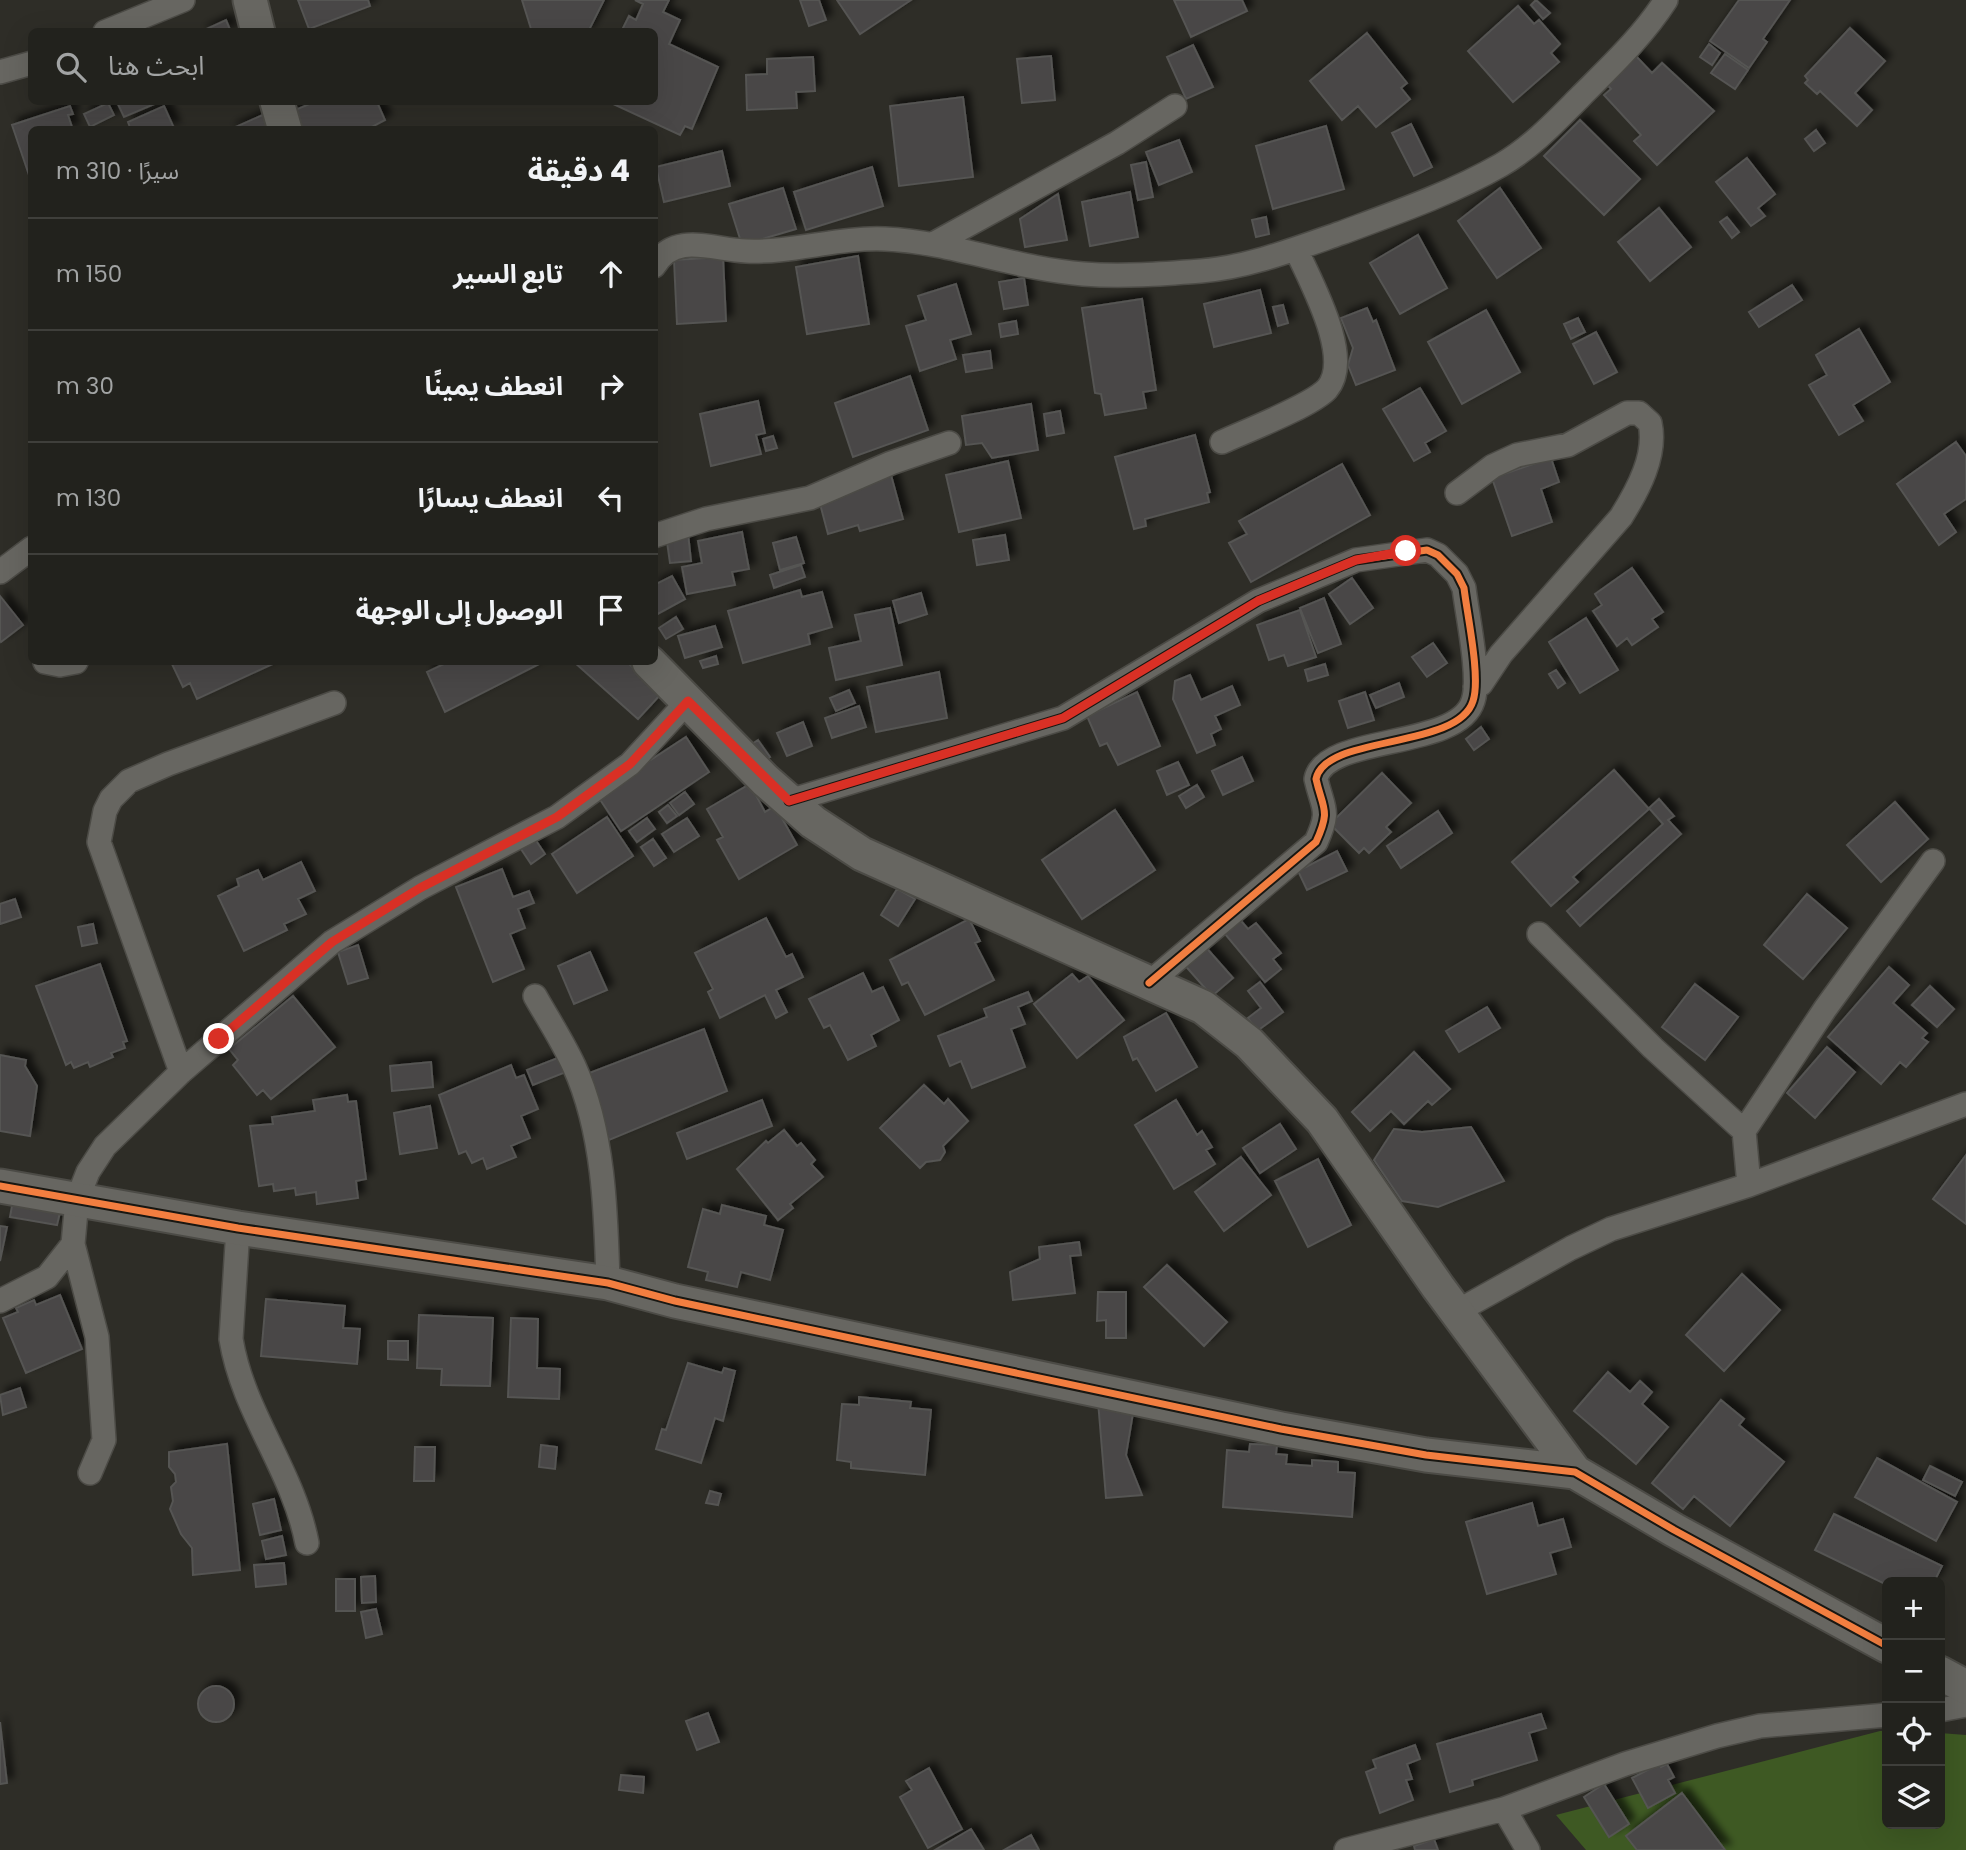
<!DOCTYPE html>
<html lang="ar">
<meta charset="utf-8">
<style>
:root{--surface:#22221d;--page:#2a2a26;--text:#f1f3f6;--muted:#a2a4a4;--line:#3f3f3b}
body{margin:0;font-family:Poppins,"Noto Sans Arabic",sans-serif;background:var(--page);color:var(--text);direction:rtl}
.controls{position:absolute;right:21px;bottom:21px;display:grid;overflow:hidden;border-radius:10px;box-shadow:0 7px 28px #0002}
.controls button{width:63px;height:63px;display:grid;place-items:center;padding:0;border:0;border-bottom:2px solid var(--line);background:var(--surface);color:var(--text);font:35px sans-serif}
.stop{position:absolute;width:21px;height:21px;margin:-16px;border:5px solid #d93025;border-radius:50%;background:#fff}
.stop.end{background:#d93025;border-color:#fff;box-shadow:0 2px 7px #0008}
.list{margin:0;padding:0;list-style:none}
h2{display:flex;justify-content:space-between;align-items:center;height:91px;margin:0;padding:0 28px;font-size:30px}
h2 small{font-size:23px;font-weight:400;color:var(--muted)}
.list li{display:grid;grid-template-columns:46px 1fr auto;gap:21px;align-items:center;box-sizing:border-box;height:112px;padding:0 28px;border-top:2px solid var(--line)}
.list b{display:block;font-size:26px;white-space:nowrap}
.list em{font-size:23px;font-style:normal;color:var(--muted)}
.icon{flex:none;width:38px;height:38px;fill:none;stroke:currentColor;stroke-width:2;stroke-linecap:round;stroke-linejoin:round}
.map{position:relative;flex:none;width:1966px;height:1850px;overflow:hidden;direction:ltr}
.search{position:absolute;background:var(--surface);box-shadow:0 7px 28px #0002;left:28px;top:28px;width:630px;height:77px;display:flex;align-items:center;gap:18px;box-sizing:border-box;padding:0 24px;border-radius:10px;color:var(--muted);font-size:26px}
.panel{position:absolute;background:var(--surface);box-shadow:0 7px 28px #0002;left:28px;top:126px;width:630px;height:539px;border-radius:10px;direction:rtl}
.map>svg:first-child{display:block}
.green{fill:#3e5923}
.building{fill:#484747;stroke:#555453;stroke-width:2;filter:url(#shadow)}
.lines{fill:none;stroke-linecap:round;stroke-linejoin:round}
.street-casing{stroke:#4c4b46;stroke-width:26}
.secondary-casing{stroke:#4c4b46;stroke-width:37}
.street{stroke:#676661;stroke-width:23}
.secondary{stroke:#676661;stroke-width:33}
.cycleway-casing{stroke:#181712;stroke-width:11}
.cycleway{stroke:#f27e40;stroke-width:7}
.route{stroke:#d93025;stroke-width:9}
</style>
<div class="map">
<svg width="1966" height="1850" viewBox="0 0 1966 1850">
<defs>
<filter id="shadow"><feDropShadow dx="6" dy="-6" stdDeviation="3.5" flood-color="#0009"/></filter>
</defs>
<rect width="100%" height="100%" fill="#2e2d27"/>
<!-- green -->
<path class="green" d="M1880,1731H1887V1824H1940V1733L1966,1735V1850H1586L1556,1815Z"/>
<!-- building -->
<path class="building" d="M298,0H368L370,6L309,29Z
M522,0H604L588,32H532Z
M635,0H669L663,12L680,20L669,44L718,67L692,129L685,126L680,135L609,102H654V32H621L629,16L636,20L643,4Z
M800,0H819L826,20L809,26Z
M837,0H911L860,34Z
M1174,0H1242L1247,11L1191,37Z
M1536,0L1550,13L1543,19L1531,5Z
M1739,0H1790L1763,39L1767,42L1749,68L1710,41Z
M1518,6L1534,24L1539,20L1560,44L1551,53L1559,62L1513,102L1468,51Z
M226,20L231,32H200Z
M1850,28L1885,61L1855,93L1872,110L1857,126L1820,91L1817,94L1805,83L1808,80L1805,76Z
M1367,33L1407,83L1401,88L1410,99L1376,127L1358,106L1342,120L1310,81Z
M1709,44L1720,53L1712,65L1700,57Z
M1193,45L1213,87L1186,99L1167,57Z
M1725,54L1748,70L1735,89L1711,73Z
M1635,55L1652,73L1662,63L1714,111L1657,165L1634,141L1641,135L1604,95L1611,89L1606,83Z
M1051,56L1055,100L1022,103L1017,59Z
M813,57L815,91L796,92L797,108L747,110L746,75L767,74V59Z
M963,97L973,177L899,186L890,106Z
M117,102H159L124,117Z
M314,102H377L385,120L366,130H293L286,114Z
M108,103L114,115L90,127L84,114Z
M70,106L73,114L68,115L73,130H32V184L12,125Z
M164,106L174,128L131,130L128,122Z
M267,113L275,130H229Z
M1580,120L1640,179L1604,215L1544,156Z
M1411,124L1432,167L1414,176L1392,133Z
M1326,126L1344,189L1273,209L1256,146Z
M1816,130L1825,143L1814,151L1805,139Z
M1179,140L1192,172L1159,185L1146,152Z
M722,151L730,186L664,202L656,167Z
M1747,158L1775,194L1758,208L1765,216L1751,226L1716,182Z
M1146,162L1153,197L1138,200L1131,165Z
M872,167L883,206L806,230L794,192Z
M783,188L796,229L742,245L729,204Z
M1500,188L1541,248L1497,278L1458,221Z
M1130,192L1138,237L1090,246L1082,202Z
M1058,194L1067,240L1025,247L1020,219Z
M1659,208L1691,247L1650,281L1618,242Z
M1266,217L1269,234L1256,237L1252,220Z
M1727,217L1739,232L1732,238L1720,222Z
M1418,235L1447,288L1400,314L1370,263Z
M858,256L869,324L807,334L796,267Z
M723,257L726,321L677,324L674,260Z
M1024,278L1028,305L1004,309L999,282Z
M956,284L971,334L950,340L956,359L920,371L906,326L926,320L918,296Z
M1792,285L1802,300L1759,327L1749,312Z
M1260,290L1271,333L1214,347L1204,304Z
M1142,299L1156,390L1143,392L1146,408L1105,415L1101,394L1095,393L1082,308Z
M1283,305L1288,323L1278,326L1273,307Z
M1367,308L1373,322L1376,320L1395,370L1356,385L1348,365L1353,348L1341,318Z
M1486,310L1520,372L1462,404L1428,342Z
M1578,318L1585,332L1571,339L1564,324Z
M1016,321L1018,334L1001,337L999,324Z
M1859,329L1890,382L1853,405L1863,421L1839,435L1809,385L1827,375L1816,355Z
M1596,332L1617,372L1594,384L1573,344Z
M990,351L992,368L966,372L963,355Z
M910,376L928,430L853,457L835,403Z
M1420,388L1446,431L1425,443L1430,452L1414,461L1383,409Z
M758,401L765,433L756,435L761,454L711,466L700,414Z
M1031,404L1038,450L992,458L982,443L966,445L962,416Z
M1060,411L1064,433L1047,436L1044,414Z
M1195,435L1210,492L1207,493L1209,502L1145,519L1146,526L1134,529L1115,457Z
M773,436L777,448L766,451L763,439Z
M1956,442L1966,456V499L1944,514L1956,532L1939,545L1897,484Z
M1551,458L1559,482L1541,489L1552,522L1512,536L1492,478Z
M1008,461L1021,518L959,532L946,475Z
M1342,464L1370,515L1251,582L1229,543L1247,534L1239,521Z
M891,475L903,519L860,531L858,525L828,534L819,500Z
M742,532L749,569L732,572L735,585L687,594L682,567L702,563L698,541Z
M688,533L691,561L670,563L666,535Z
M1005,535L1009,560L977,565L973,540Z
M796,537L804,563L780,570L773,543Z
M801,565L805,577L774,588L770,575Z
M1632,568L1663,612L1652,619L1658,627L1632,645L1627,638L1617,646L1593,611L1602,605L1595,594Z
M672,576L685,599L654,616V585Z
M1352,578L1373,608L1350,624L1329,594Z
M800,590L802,597L822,592L832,627L808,634L810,644L743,663L728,611Z
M921,593L927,614L899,623L893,601Z
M0,596L23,625L1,642L0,640Z
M1324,598L1341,644L1318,653L1300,608Z
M890,608L902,665L836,680L829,648L861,641L855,615Z
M1300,610L1316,657L1288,666L1284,655L1269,660L1257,625Z
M676,617L683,629L666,639L659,628Z
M1586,618L1618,670L1580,693L1549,642Z
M715,626L722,647L685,658L678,636Z
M1433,643L1447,663L1427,677L1412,657Z
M716,656L718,664L703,668L700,661Z
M171,662H277L197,699L190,683L183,687Z
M448,662H543L445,712L427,672Z
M574,662H627L661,694L638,719Z
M1325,664L1328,675L1308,681L1305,670Z
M1556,670L1565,683L1558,688L1549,674Z
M939,672L947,718L876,732L867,687Z
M1190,675L1201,700L1232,686L1240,705L1215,716L1221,729L1211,734L1215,745L1197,753L1173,699L1175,681Z
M1399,683L1404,697L1376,708L1370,695Z
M849,690L855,703L836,711L830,698Z
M1137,692L1160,746L1118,765L1107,743L1100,746L1087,716Z
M1365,692L1374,720L1348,728L1339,701Z
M859,706L866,727L832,738L825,718Z
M803,722L812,746L787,756L777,733Z
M1481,727L1489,739L1474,750L1466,739Z
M686,737L709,772L621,831L597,795Z
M758,740L770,757L764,761L752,744Z
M1242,757L1253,781L1223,795L1212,771Z
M1178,762L1189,785L1167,795L1157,771Z
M1614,770L1649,809L1573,877L1578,882L1551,906L1512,862Z
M1382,773L1411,803L1386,827L1391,832L1369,853L1364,848L1359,853L1330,824Z
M750,784L765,812L775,806L797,845L739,879L717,840L723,837L707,809Z
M1197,785L1204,797L1186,808L1179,796Z
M685,792L694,804L679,815L670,803Z
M1659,799L1674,816L1668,820L1681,834L1580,926L1567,911L1663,824L1649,808Z
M1895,802L1928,839L1881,882L1847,845Z
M668,805L677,816L667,823L659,812Z
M1115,810L1155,870L1082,919L1042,860Z
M1438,811L1452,833L1401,868L1387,846Z
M607,817L633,856L577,893L552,854Z
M647,818L655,829L637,842L629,831Z
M687,818L699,836L674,852L662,834Z
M535,839L545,854L531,864L521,849Z
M653,839L666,858L654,866L641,847Z
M1337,851L1347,871L1307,890L1298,871Z
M301,862L315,891L298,899L306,914L284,924L287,930L244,951L218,896L239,886L237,879L258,870L263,880Z
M502,869L513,897L529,891L534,903L518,909L525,928L510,934L524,969L493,982L456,887Z
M897,889L915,899L898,926L881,915Z
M1807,894L1847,928L1803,979L1764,945Z
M15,899L21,917L0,924V904Z
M1236,915L1248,929L1256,923L1281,953L1273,959L1281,969L1265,982L1220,928Z
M766,918L786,957L792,954L803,977L776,990L787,1012L776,1018L765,995L720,1018L708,992L713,989L695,953Z
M969,919L980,941L975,943L994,980L925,1015L908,982L902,985L890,960Z
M93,924L97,943L82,946L78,927Z
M1203,944L1233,978L1212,996L1182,962Z
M358,945L368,978L348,984L338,952Z
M590,952L607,990L574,1004L558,966Z
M100,964L127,1041L123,1042L125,1048L111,1053L113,1057L90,1067L88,1062L74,1068L71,1062L66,1065L36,986Z
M1889,967L1909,985L1893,1003L1927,1033L1922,1038L1928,1042L1906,1067L1900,1062L1881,1084L1828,1037Z
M863,973L872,992L883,987L899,1020L871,1035L876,1046L848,1060L830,1025L824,1028L809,999Z
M1072,974L1079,982L1088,976L1124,1020L1077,1058L1034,1004Z
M1260,982L1283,1012L1257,1031L1248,1018L1261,1008L1248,991Z
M1695,984L1738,1017L1705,1060L1662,1027Z
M1930,986L1954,1009L1937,1027L1912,1005Z
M1028,992L1032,1001L1018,1007L1025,1024L1011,1029L1025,1067L972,1088L961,1061L950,1066L938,1036L987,1017L984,1009Z
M293,996L335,1047L271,1099L263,1090L257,1095L233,1065L238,1060L229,1049Z
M1487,1007L1500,1028L1459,1052L1446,1031Z
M1166,1013L1197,1067L1156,1091L1137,1058L1133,1060L1124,1037Z
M704,1029L727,1091L609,1140L584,1075Z
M1827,1047L1855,1072L1815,1118L1787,1093Z
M1414,1052L1450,1089L1432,1105L1428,1101L1404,1124L1391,1111L1370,1131L1352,1112Z
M0,1055L26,1060L25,1066L37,1086L30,1136L0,1131Z
M560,1057L566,1072L533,1085L527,1070Z
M431,1062L433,1087L392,1091L390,1066Z
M511,1065L516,1078L524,1075L538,1109L521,1116L530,1138L511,1146L516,1157L487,1169L483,1158L472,1163L466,1151L459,1154L439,1095Z
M924,1085L944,1104L948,1099L968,1121L943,1146L945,1152L940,1160L926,1162L920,1168L880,1128Z
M347,1095L348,1102L356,1101L366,1179L356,1181L358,1198L317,1204L316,1192L296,1195L295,1188L274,1191L273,1184L259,1186L250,1126L273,1124L272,1117L315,1111L313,1100Z
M762,1100L772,1126L687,1159L677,1133Z
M1176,1100L1197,1135L1202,1131L1212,1147L1206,1150L1215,1164L1174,1189L1135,1125Z
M430,1106L437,1148L400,1154L394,1113Z
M1280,1124L1296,1149L1260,1173L1243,1148Z
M1471,1127L1504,1181L1438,1207L1402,1201L1374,1160L1394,1129L1422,1132Z
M784,1130L797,1146L801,1143L815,1160L811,1164L823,1177L790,1204L793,1208L778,1220L737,1169L766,1141L768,1143Z
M1966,1155V1224L1933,1199Z
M1241,1157L1271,1195L1224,1231L1195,1192Z
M1318,1159L1351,1225L1308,1247L1275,1181Z
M14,1195L62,1204L57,1225L10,1217Z
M722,1205L766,1216L764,1225L783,1230L770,1280L741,1272L737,1287L706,1280L708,1272L688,1267L703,1209L720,1214Z
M0,1226L7,1227L0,1261Z
M1079,1242L1081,1255L1070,1256L1075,1293L1013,1300L1010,1272L1040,1259L1039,1247Z
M1167,1265L1227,1322L1204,1346L1144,1287Z
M1742,1274L1780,1310L1724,1371L1686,1335Z
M1098,1292H1126V1338H1106V1320L1097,1321Z
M60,1295L82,1349L26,1373L3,1318L18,1312L16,1308L34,1300L36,1305Z
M266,1299L345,1306L343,1328L360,1329L357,1364L261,1356Z
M419,1315L493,1318L490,1386L441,1385L442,1369L417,1368Z
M511,1318L538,1319L537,1368L560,1369L559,1399L508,1397Z
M388,1341H408V1360L388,1359Z
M688,1363L722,1373L724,1368L735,1371L723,1421L715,1418L701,1463L656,1449L662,1429L666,1430Z
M1608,1372L1630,1392L1640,1381L1652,1392L1642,1404L1668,1427L1636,1464L1574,1411Z
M20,1388L26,1407L3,1415L0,1395Z
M859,1397L911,1402L910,1408L931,1410L925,1475L851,1468V1462L837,1460L842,1404L859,1405Z
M1721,1400L1744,1419L1739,1425L1784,1462L1730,1526L1694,1496L1683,1509L1652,1483Z
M1098,1401L1134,1407L1126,1455L1142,1495L1106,1498Z
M227,1444L240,1570L193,1575L192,1548L181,1534L170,1509L173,1501L171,1487L176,1482L175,1474L169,1467V1452Z
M1250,1444L1277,1445L1276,1454L1287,1455L1286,1464L1312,1466V1460L1338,1462V1472L1355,1473L1352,1517L1223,1507L1227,1450L1249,1452Z
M541,1445L557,1447L555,1469L539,1467Z
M415,1447H435L434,1481H414Z
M1877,1458L1957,1502L1936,1541L1855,1497Z
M1930,1466L1962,1482L1955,1496L1923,1480Z
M710,1491L721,1494L718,1505L706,1503Z
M274,1499L281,1530L260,1535L253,1504Z
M1532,1503L1538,1526L1563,1519L1571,1547L1550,1553L1556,1574L1487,1594L1466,1522Z
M1834,1514L1942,1566L1934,1582H1887V1585L1815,1550Z
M282,1536L286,1555L266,1559L262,1541Z
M284,1563L286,1584L256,1587L254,1565Z
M375,1576L376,1602L362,1603L361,1577Z
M336,1579H355V1611H336Z
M376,1609L382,1634L366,1638L361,1612Z
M198 1704a18 18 0 1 1 36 0a18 18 0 1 1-36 0Z
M708,1713L719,1742L697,1750L686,1721Z
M1541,1714L1546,1728L1529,1733L1537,1760L1472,1780L1473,1785L1450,1792L1437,1744Z
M0,1722L7,1783L0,1784Z
M1415,1745L1420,1759L1407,1764L1412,1779L1406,1780L1413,1800L1380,1813L1366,1772L1376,1768L1373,1760Z
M1659,1764L1661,1767L1667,1764L1674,1777L1668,1780L1675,1793L1648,1808L1632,1778Z
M929,1768L962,1829L928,1848L900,1797L912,1790L906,1781Z
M621,1775L644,1777L643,1793L619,1790Z
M1604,1784L1629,1824L1609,1837L1584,1797Z
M1682,1793L1725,1850H1637L1626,1836Z
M971,1829L984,1850H935Z
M1031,1835L1039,1850H1004Z
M1434,1839L1438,1850H1415L1414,1846Z"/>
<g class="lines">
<defs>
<path id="street" d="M105,32L183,0
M0,72L32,63
M935,243L1117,143L1175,106
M654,266C675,231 713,250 746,251C792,253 838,237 885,239C953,242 1016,269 1083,274C1122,277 1162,274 1201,271C1249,267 1295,249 1341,233C1395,213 1450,194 1501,165C1532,147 1556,121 1581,96C1612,65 1643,36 1666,0
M1222,442C1246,431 1311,406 1327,389C1354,358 1310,281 1296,249
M1457,493L1493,466L1517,455L1568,445L1627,413H1639L1650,423C1657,455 1638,490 1621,517L1501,654L1481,684L1475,687
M654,536L706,519L810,498L891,463L949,443
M0,572L32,548
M45,662L60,665L76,662
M789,801L1063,718L1258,601L1356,560L1427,550L1438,555L1457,574L1464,588C1467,614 1481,678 1473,701C1458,750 1325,734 1316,779C1323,810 1331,809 1316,842L1149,983
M1539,934L1653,1048L1744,1131L1749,1185
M535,996C548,1019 563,1042 574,1066C604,1132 606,1212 608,1283
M181,1072L99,842L105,811L111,799L129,781L168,764L334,703
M1744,1131L1825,1009L1933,861
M238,1228L231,1339C243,1413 293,1470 307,1543
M73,1244L97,1337L104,1440L90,1473
M0,1301L47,1277L73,1244L77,1200L88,1172L105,1146L181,1072L332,942L420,888L557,817L630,764L688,701
M1456,1312L1571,1248L1611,1229L1749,1185L1966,1104
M1940,1710L1966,1705
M1504,1809L1528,1850
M1346,1850L1504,1809L1625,1764L1717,1736L1760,1726L1887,1715"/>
<path id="secondary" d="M250,0L258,32
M277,102L285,130
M649,662L765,780L813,822L862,854L1203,1007L1249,1043L1322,1120L1438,1287L1575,1472
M0,1186L238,1228L608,1283L675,1301L1281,1429L1426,1455L1575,1472L1674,1530L1887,1646
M1940,1673L1966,1687"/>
</defs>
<!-- street casing -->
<use href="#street" class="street-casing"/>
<!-- secondary casing -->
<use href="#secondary" class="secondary-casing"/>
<!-- street -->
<use href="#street" class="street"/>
<!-- secondary -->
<use href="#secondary" class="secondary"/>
<defs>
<path id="cycleway" d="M789,801L1063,718L1258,601L1356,560L1427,550L1438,555L1457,574L1464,588C1467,614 1481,678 1473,701C1458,750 1325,734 1316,779C1323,810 1331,809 1316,842L1149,983
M0,1186L238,1228L608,1283L675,1301L1281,1429L1426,1455L1575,1472L1674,1530L1887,1646"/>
</defs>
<!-- cycleway casing -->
<use href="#cycleway" class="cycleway-casing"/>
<!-- cycleway -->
<use href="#cycleway" class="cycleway"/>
</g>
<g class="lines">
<!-- route -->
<path class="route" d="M219,1039L332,942L420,888L557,817L630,764L688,701L789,801L1063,718L1258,601L1356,560L1406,551"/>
</g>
</svg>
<div class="controls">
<button>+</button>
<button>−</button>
<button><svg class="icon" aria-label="locate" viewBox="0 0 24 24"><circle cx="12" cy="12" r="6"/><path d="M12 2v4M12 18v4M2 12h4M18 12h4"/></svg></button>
<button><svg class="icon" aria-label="layers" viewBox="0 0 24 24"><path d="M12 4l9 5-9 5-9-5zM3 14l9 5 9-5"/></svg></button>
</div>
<div class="stop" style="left:1406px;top:551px"></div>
<div class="stop end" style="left:219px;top:1039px"></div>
<div class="search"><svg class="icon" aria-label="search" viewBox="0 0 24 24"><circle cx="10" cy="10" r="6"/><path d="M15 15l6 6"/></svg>ابحث هنا</div>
<section class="panel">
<h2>4 دقيقة<small>سيرًا · 310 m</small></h2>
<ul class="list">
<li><svg class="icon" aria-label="ahead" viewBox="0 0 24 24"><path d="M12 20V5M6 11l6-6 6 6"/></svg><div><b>تابع السير</b></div><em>150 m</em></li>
<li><svg class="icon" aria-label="right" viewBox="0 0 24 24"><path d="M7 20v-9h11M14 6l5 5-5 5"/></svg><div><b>انعطف يمينًا</b></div><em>30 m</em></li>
<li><svg class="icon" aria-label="left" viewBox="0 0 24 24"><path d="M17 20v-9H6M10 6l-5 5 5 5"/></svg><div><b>انعطف يسارًا</b></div><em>130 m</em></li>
<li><svg class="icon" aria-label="arrive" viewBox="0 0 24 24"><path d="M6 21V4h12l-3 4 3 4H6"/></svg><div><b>الوصول إلى الوجهة</b></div></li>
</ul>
</section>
</div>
